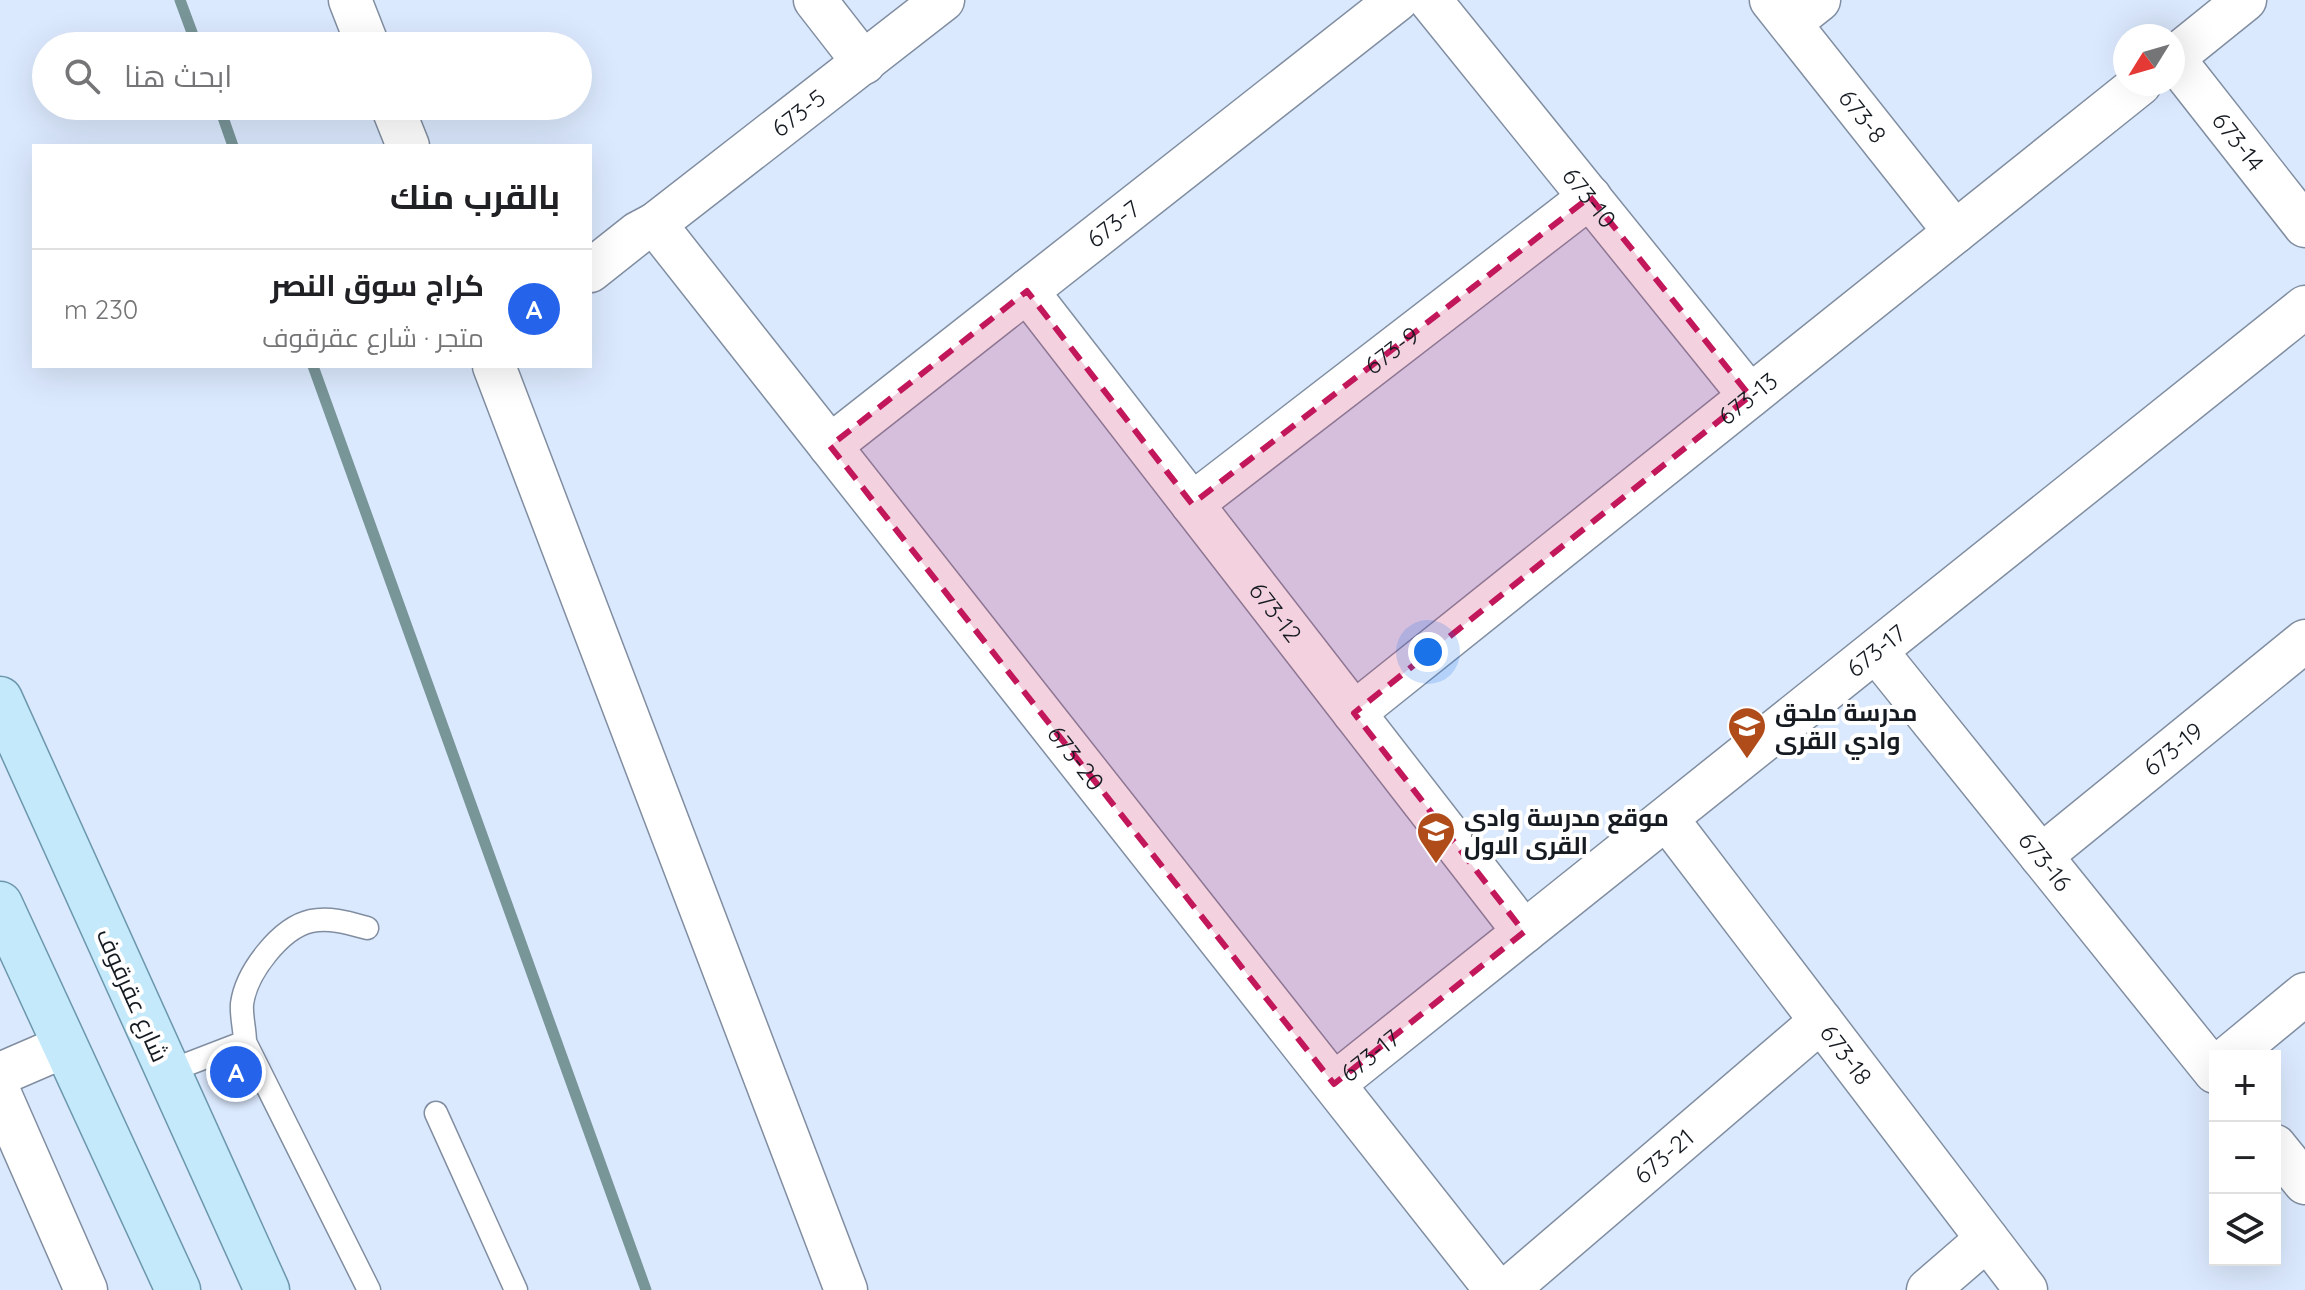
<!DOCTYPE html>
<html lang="ar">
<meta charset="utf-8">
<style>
:root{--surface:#fff;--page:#f2f2f2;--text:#202124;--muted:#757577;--line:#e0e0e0;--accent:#2563eb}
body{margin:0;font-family:Quicksand,Cairo,sans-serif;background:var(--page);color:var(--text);direction:rtl}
.controls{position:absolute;right:24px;bottom:24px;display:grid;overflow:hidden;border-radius:0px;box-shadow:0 8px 32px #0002}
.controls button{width:72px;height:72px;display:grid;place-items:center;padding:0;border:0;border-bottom:2px solid var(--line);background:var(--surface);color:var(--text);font:40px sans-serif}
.compass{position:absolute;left:2113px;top:24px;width:72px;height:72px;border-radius:50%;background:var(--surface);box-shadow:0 8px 32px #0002;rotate:233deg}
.you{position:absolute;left:1428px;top:652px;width:28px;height:28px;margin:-20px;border:6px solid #fff;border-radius:50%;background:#1a73e8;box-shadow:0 0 0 12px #1a73e833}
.badge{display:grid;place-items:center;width:52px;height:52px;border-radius:50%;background:var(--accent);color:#fff;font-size:26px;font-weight:700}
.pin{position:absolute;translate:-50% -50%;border:4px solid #fff;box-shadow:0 2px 8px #0006}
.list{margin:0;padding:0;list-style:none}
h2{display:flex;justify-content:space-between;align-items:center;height:104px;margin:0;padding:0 32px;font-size:34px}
h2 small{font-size:26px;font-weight:400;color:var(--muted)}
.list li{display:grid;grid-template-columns:52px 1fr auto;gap:24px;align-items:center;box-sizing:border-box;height:120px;padding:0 32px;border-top:2px solid var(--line)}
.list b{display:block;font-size:30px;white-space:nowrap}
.list p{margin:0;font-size:26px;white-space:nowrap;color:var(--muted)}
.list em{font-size:26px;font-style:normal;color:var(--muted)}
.icon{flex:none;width:44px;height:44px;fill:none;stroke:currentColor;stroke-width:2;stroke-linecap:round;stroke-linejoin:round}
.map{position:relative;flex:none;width:2305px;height:1290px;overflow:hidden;direction:ltr}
.search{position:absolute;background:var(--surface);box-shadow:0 8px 32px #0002;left:32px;top:32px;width:560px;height:88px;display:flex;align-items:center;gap:20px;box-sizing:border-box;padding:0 28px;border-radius:44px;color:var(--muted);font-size:30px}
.panel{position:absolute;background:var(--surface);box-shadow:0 8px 32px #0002;left:32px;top:144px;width:560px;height:224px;border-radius:0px;direction:rtl}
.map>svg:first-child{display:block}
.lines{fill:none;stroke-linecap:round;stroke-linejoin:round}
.stream{stroke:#789598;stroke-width:11}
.service-casing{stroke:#818ea1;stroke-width:25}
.minor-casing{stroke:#818ea1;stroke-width:45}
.primary-casing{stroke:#6c97ac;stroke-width:47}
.service{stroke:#fff;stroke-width:22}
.minor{stroke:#fff;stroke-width:42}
.primary{stroke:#c3e9fa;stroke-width:44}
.marked{fill:#c2185b;fill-opacity:0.2;stroke:#c2185b;stroke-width:6;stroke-dasharray:16 10;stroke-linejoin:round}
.labels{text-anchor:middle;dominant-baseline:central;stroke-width:8;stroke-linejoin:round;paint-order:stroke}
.street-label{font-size:24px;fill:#161b22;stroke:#fff}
.poi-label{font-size:24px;font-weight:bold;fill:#161b22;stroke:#fff;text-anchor:start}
</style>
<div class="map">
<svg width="2305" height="1290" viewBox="0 0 2305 1290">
<rect width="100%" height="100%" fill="#dbe9fe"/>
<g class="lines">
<!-- stream -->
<path class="stream" d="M180,0L197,46
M219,106L233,146
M313,366L646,1290"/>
<defs>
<path id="service" d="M367,928C349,923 330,917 311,921C280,928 246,973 242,1004C241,1016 245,1030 245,1042L369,1290
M167,1072L245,1042
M436,1113L516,1290"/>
<g id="minor">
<path d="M350,0L368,46"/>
<path d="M815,0L864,63"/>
<path id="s1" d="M1430,0L1750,396"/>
<path id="s2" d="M1771,0L1955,232"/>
<path d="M1790,23L1819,0"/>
<path id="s3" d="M2173,58L2305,226"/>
<path d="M2173,58L2245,0"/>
<path d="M392,106L408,146"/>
<path id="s4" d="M655,224L1496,1290"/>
<path id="s5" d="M590,271L638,233L655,224L943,0"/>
<path id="s6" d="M1027,291L1524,932"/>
<path d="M494,366L846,1290"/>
<path id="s7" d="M830,446L1397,0"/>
<path id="s8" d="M1192,504L1590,197"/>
<path id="s9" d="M1876,651L2215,1072"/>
<path id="s10" d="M1354,713L2140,84"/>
<path id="s11" d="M1667,819L2026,1290"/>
<path id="s12" d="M2041,856L2305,641"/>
<path d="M2230,1056L2305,994"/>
<path d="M0,1074L65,1046"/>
<path id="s13" d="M1334,1084L2305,307"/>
<path d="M0,1094L86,1290"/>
<path d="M2275,1146L2305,1183"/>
<path id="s14" d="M1507,1290L1821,1021"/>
<path d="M1928,1290L1987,1239"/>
</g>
<path id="primary" d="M0,699L267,1290
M0,904L178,1290"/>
</defs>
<!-- service casing -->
<use href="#service" class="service-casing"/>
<!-- minor casing -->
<use href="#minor" class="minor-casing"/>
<!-- primary casing -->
<use href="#primary" class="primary-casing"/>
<!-- service -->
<use href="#service" class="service"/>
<!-- minor -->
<use href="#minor" class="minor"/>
<!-- primary -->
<use href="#primary" class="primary"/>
</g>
<!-- marked area -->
<path class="marked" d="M1590,197L1750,396L1354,713L1524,932L1334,1084L830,446L1027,291L1192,504Z"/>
<!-- icons -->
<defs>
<symbol id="school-pin" viewBox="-11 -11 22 30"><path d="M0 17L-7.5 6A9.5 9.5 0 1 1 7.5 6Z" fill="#b04c19" stroke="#fff"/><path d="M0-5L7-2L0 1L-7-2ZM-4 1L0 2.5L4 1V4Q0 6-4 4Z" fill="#fff"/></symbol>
</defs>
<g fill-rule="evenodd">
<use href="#school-pin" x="1725" y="704" width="44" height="60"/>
<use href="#school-pin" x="1414" y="809" width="44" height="60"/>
</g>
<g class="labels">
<!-- street labels -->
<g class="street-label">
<text stroke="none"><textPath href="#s5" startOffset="262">673-5</textPath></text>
<text stroke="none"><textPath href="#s2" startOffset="148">673-8</textPath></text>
<text stroke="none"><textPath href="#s3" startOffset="106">673-14</textPath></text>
<text stroke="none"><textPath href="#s1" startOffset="254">673-10</textPath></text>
<text stroke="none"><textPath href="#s7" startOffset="360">673-7</textPath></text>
<text stroke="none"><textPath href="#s8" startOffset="252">673-9</textPath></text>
<text stroke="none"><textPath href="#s10" startOffset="504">673-13</textPath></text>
<text stroke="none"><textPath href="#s6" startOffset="406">673-12</textPath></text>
<text stroke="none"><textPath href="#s13" startOffset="694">673-17</textPath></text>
<text stroke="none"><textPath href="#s12" startOffset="170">673-19</textPath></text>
<text stroke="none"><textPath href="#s4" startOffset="680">673-20</textPath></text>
<text stroke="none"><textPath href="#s9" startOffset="270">673-16</textPath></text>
<text transform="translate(133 995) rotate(66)">شارع عقرقوف</text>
<text stroke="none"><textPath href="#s11" startOffset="296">673-18</textPath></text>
<text stroke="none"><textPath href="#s13" startOffset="46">673-17</textPath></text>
<text stroke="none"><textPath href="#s14" startOffset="206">673-21</textPath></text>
</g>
<!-- poi labels -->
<g class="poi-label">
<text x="1775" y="712">مدرسة ملحق<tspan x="1775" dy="28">وادي القرى</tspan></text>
<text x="1464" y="817">موقع مدرسة وادي<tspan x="1464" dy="28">القرى الاول</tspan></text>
</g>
</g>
</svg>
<div class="controls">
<button>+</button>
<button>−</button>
<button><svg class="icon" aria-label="layers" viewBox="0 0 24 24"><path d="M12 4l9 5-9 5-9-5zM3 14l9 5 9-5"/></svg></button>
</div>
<svg class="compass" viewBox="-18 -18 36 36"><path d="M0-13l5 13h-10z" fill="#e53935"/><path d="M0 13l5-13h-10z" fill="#757577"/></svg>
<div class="you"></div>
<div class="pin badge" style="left:236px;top:1072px">A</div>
<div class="search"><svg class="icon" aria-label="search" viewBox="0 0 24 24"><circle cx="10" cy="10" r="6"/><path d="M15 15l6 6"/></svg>ابحث هنا</div>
<section class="panel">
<h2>بالقرب منك<small></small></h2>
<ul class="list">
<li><span class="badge">A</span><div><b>كراج سوق النصر</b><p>متجر · شارع عقرقوف</p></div><em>230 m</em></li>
</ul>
</section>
</div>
